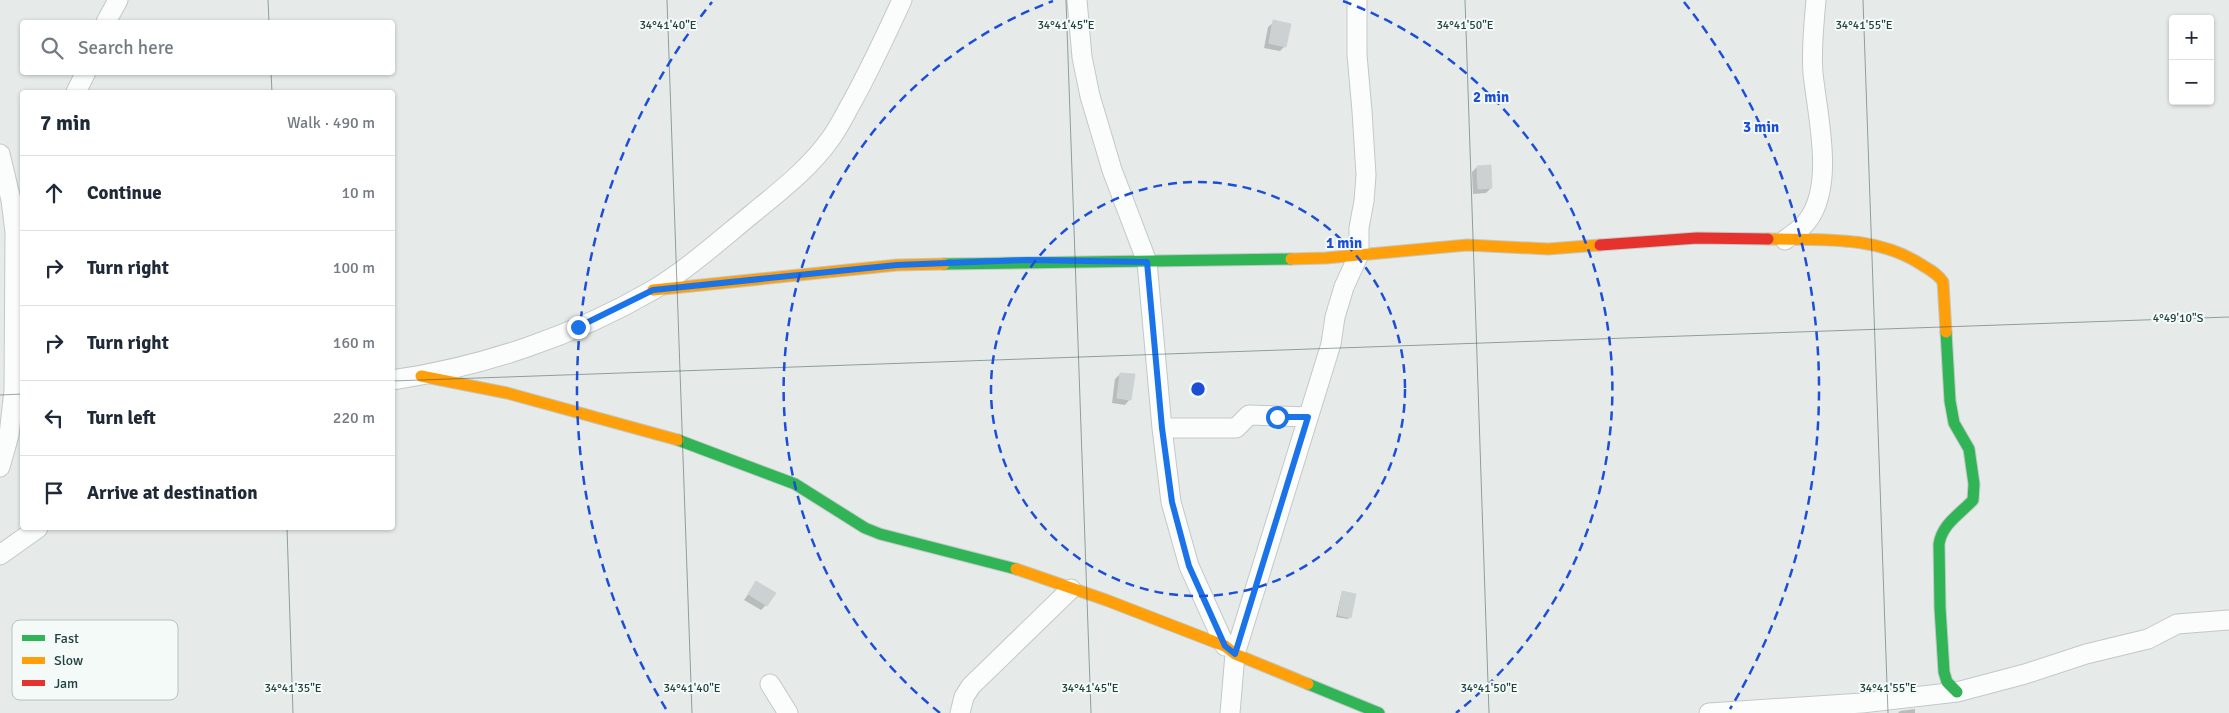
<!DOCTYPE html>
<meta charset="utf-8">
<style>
:root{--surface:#fff;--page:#f6f6f7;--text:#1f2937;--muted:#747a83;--line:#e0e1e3}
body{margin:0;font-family:Signika,sans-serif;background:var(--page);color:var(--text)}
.controls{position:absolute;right:15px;top:15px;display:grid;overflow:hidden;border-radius:5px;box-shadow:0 1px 4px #0004}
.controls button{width:45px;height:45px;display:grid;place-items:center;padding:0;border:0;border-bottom:1px solid var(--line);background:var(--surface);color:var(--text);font:25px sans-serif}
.stop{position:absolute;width:15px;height:15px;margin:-11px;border:4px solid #1a73e8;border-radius:50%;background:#fff}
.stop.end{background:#1a73e8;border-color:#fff;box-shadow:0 1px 5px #0008}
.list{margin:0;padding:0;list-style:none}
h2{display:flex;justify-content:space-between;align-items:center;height:65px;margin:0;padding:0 20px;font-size:21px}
h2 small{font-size:16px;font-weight:400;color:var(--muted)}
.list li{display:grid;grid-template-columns:32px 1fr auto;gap:15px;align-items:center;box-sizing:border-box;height:75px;padding:0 20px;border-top:1px solid var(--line)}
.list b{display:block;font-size:19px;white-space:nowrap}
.list em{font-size:16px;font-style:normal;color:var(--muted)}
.icon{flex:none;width:28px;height:28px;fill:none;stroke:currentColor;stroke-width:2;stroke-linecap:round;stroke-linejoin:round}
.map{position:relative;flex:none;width:2229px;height:713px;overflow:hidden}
.search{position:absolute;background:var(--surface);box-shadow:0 1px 4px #0004;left:20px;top:20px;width:375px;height:55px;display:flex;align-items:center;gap:12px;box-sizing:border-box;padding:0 18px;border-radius:5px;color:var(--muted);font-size:19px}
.panel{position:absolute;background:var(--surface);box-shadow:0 1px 4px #0004;left:20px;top:90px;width:375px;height:440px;border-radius:5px}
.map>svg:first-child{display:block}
.shadow{fill:#0003}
.building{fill:#ccd2d1;stroke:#ced4d3}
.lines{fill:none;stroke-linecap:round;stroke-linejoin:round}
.street-casing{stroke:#c3c8c7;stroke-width:21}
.fast-casing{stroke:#c1c9c7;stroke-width:13}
.slow-casing{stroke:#c1c9c7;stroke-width:13}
.jam-casing{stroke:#c1c9c7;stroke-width:13}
.street{stroke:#fbfcfc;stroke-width:19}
.fast{stroke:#30b455;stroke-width:11}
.slow{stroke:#ff9f0a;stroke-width:11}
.jam{stroke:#e5322d;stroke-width:11}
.route{stroke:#1a73e8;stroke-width:6}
.ticks{fill:none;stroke:#21413e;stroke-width:1;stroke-opacity:0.45}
.ring{fill:none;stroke:#1d4ed8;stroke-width:2.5;stroke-dasharray:9 6}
.key{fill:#f4faf8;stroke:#b5c2c0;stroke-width:1}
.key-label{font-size:14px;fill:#21413e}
.ticks-label{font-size:12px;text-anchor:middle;fill:#21413e;stroke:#f4faf8;stroke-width:4;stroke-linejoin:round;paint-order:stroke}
.centre{fill:#1d4ed8;stroke:#f4faf8;stroke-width:2.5}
.ring-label{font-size:15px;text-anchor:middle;font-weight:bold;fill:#1d4ed8;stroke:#f4faf8;stroke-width:4;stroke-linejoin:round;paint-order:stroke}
</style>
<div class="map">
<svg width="2229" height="713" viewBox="0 0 2229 713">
<rect width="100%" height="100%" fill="#e6ebea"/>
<!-- shadow -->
<path class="shadow" d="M1274,22L1285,46L1280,51L1264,48L1268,27Z
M1477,167L1491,188L1486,193L1473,194L1472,172Z
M1120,374L1130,399L1125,405L1112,403L1115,379Z
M756,583L766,605L761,610L744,600Z
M1343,593L1350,617L1348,619L1336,617L1341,595Z
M1915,709V713H1898L1900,711Z"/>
<!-- building -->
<path class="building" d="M1273,20L1291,24L1286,47L1269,43Z
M1491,165L1492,188L1478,189L1477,166Z
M1120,373L1135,374L1131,400L1117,398Z
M756,581L776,593L767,606L748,594Z
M1342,591L1356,594L1351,618L1338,615Z"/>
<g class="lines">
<defs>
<path id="street" d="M1077,0L1082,57L1090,96L1112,170L1147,262L1162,428L1171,502L1189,566L1225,646
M106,22L118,0
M76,92L86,72
M0,154L11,200L15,232L14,390L9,435L0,467
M1785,240C1793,234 1803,228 1808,220C1835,184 1817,114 1813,73C1811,49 1814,24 1816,0
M392,380C482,367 574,336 653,290C688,269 720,240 752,214C780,191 810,168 831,138C839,127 845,114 852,102C870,69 886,35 902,0
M1162,428H1236L1249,415L1308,417
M0,555L38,528
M770,684L788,713
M960,713L964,697L971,686L1071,589
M1230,713L1235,654L1331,344L1335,317L1344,287L1359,254V228L1364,201L1366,175L1362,111L1357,55V0
M1709,713L1862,703L1957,692L2025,674L2086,654L2148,639L2177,624L2229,620"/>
<path id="fast" d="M944,264L1291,259
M1946,332L1950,401L1954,423L1969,449L1974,484L1973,500C1960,514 1942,524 1939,544L1940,608L1944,672L1947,682L1957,692
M678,440L795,484L865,528L880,534L1016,569
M1308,684L1379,713"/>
<path id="slow" d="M1768,239C1820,240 1877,235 1922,265C1930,270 1938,274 1943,282L1946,332
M1291,259L1326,258L1467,245L1548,249L1600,245
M653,290L897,265L944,264
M421,376L507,393L678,440
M1016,569L1106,600L1225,646L1235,654L1308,684"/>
<path id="jam" d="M1600,245L1697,238L1768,239"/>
</defs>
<!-- street casing -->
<use href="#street" class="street-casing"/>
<!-- fast casing -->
<use href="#fast" class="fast-casing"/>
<!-- slow casing -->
<use href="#slow" class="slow-casing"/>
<!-- jam casing -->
<use href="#jam" class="jam-casing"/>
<!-- street -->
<use href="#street" class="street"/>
<!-- fast -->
<use href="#fast" class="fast"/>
<!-- slow -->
<use href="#slow" class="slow"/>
<!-- jam -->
<use href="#jam" class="jam"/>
</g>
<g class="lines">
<!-- route -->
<path class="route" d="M578,327L653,290L897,265L1027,260L1147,262L1162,428L1172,502L1189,566L1225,646L1235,654L1308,417H1277"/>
</g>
<!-- ticks -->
<path class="ticks" d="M268,0L269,22M667,0L692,713M1066,0L1091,713M1465,0L1489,713M1863,0L1888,713M271,72L272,92M392,381L2229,317M0,395L22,394M287,528L293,713"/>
<!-- distance rings -->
<g class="ring">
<circle cx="1198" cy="389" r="207"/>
<path d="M940 713A414 414 0 0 1 1053 1M1343 1A414 414 0 0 1 1456 713"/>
<path d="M666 709A621 621 0 0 1 712 2M1684 2A621 621 0 0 1 1730 709"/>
</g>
<!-- legend -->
<rect x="12" y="620" width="166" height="80" rx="8" class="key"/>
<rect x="22" y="635" width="23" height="6" fill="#30b455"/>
<rect x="22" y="657" width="23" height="7" fill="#ff9f0a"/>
<rect x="22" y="680" width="23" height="6" fill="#e5322d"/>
<g class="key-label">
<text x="54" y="643">Fast</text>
<text x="54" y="665">Slow</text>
<text x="54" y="688">Jam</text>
</g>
<g class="ticks-label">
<text x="668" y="29">34°41'40"E</text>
<text x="1066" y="29">34°41'45"E</text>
<text x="1465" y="29">34°41'50"E</text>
<text x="1864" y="29">34°41'55"E</text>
<text x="2178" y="322">4°49'10"S</text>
<text x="293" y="692">34°41'35"E</text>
<text x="692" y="692">34°41'40"E</text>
<text x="1090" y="692">34°41'45"E</text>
<text x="1489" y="692">34°41'50"E</text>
<text x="1888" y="692">34°41'55"E</text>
</g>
<circle cx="1198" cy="389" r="8" class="centre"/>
<g class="ring-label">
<text x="1491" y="102">2 min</text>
<text x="1761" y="132">3 min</text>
<text x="1344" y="248">1 min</text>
</g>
</svg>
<div class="controls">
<button>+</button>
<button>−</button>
</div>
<div class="stop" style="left:1277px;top:417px"></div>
<div class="stop end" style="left:578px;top:327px"></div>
<div class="search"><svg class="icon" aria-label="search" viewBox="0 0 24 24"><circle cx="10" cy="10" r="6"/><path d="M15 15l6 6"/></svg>Search here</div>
<section class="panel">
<h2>7 min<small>Walk · 490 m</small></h2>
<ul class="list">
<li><svg class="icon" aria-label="ahead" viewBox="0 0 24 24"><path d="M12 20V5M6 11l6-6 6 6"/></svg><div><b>Continue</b></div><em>10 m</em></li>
<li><svg class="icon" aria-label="right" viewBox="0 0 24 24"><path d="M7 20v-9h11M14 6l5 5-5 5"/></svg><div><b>Turn right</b></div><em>100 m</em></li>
<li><svg class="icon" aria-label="right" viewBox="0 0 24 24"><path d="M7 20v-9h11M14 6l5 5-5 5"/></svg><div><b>Turn right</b></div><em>160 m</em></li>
<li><svg class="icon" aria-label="left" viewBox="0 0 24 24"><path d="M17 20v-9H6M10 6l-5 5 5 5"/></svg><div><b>Turn left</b></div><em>220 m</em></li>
<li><svg class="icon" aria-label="arrive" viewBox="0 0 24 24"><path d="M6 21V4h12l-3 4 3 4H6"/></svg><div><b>Arrive at destination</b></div></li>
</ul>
</section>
</div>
